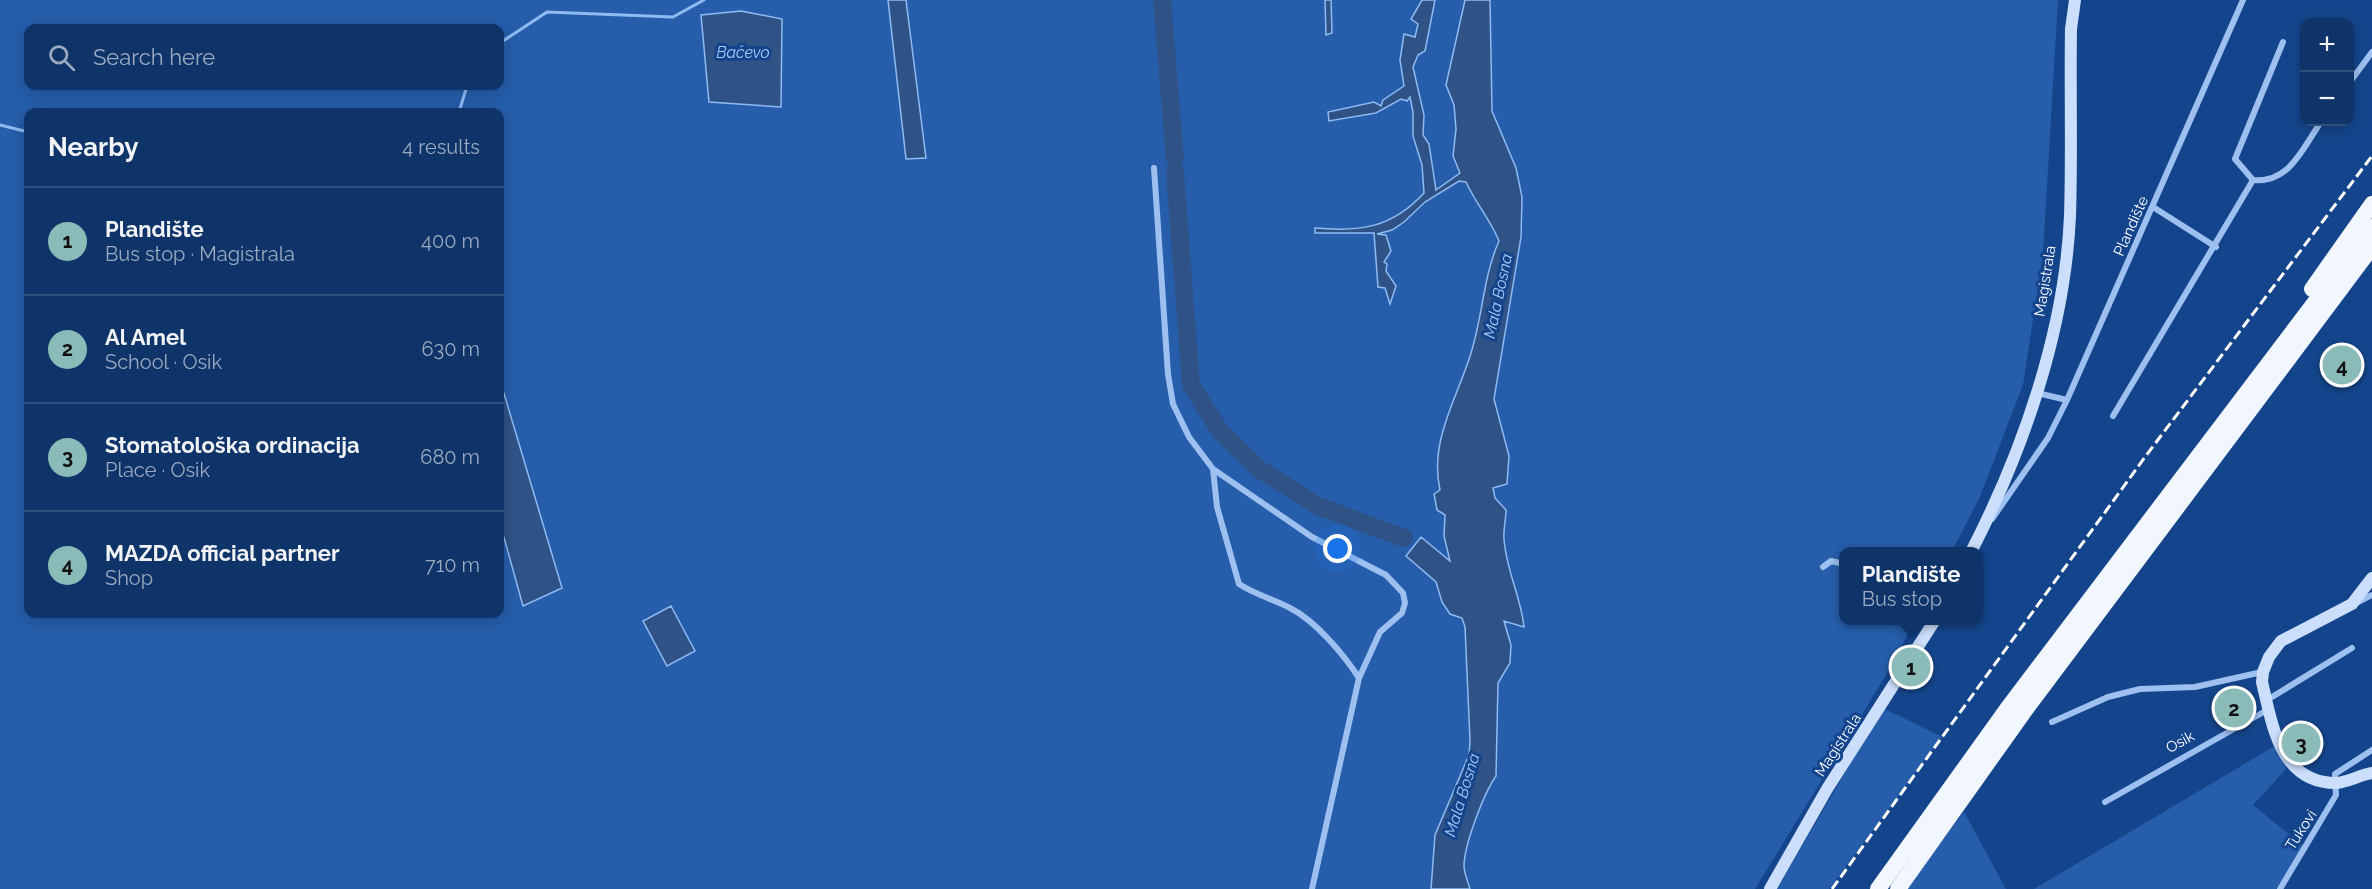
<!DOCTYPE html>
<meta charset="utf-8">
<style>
:root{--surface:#0f3469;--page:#183c6f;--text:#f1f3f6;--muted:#9baac0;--line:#2f4f7d;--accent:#8bbbb9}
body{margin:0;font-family:Raleway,sans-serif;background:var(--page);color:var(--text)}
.controls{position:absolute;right:18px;top:18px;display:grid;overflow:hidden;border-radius:12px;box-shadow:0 3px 15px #0003}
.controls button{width:54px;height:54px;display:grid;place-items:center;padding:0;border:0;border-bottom:2px solid var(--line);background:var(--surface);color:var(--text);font:30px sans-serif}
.you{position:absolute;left:1338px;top:549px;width:21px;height:21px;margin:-15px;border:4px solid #fff;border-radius:50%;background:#1a73e8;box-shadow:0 0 0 9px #1a73e833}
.badge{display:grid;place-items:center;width:39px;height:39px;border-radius:50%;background:var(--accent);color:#111;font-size:20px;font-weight:700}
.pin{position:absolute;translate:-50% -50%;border:3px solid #fff;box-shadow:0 2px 6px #0006}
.popup{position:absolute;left:1839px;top:547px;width:144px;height:78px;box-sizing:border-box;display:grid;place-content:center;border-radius:12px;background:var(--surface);filter:drop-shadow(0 2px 4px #0005);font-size:20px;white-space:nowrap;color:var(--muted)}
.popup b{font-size:22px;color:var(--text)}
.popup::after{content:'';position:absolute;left:50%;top:100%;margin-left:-12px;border:12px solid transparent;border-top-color:var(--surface)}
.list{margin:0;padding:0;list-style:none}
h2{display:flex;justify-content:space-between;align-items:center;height:78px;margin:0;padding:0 24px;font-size:26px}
h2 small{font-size:20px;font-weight:400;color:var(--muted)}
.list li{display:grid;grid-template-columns:39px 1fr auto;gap:18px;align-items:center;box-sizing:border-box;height:108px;padding:0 24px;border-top:2px solid var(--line)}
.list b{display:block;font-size:22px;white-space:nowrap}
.list p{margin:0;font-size:20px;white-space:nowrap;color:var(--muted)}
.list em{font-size:20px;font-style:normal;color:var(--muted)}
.icon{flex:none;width:33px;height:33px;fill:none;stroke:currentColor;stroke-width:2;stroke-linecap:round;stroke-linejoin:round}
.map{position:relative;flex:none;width:2372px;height:889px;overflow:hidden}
.search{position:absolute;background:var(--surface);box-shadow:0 3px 15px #0003;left:24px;top:24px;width:480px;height:66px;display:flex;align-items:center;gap:15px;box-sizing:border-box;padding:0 21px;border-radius:12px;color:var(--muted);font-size:22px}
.panel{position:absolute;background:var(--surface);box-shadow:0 3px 15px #0003;left:24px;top:108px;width:480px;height:510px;border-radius:12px}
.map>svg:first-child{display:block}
.green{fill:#265eab;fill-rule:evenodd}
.water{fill:#2f5387;stroke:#8fbbf3;stroke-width:1.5}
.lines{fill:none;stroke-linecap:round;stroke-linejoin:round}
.stream{stroke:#8fbbf3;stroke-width:3}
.river{stroke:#2f5387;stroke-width:18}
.minor{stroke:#9dc0f0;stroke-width:6}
.secondary{stroke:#cbdefb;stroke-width:12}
.trunk{stroke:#f2f7ff;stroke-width:16}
.rail{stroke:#fff;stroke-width:3;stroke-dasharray:10 4.5;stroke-linecap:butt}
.labels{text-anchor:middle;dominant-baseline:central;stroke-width:6;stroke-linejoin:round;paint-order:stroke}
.street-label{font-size:15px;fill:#fff;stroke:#14458c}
.water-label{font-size:16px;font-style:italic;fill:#a8caf7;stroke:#14458c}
</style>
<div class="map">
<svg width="2372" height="889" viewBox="0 0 2372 889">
<rect width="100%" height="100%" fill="#14458c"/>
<!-- green -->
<path class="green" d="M0,0H2058L2043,253L2023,385L1979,499L1952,551L1844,552V620L1915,621L1886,675L1755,889H0ZM28,28H500V86H28ZM28,112H500V614H28Z
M1883,708L1942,737L1829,889H1777Z
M2278,744L2286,769L2253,805L2305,847L2276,889H2034Z
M1964,812L2006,889H1905Z"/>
<!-- water -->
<path class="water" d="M888,0H906L926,158L906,159Z
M1325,0H1331L1332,33L1326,35Z
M1422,0H1435L1425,51L1418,55L1413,67L1424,115L1423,135L1429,144L1436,190L1460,173L1453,156L1456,129L1454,105L1446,85L1465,0H1490L1492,111L1516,168L1522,197L1521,237L1494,399L1509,456L1507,484L1493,488L1495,498L1506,510C1506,520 1503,530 1504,539C1506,570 1521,597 1524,627L1504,621L1511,645L1510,663L1498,683L1496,776C1484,793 1464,845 1464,866C1464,873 1468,882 1470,889H1431L1435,835L1469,755L1470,741L1465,627L1462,618L1450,614L1442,602L1436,582L1406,556L1421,537L1450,561L1444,536L1445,515L1437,510L1434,494L1440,490C1429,441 1457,399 1471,353C1483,315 1483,277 1499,241C1490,219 1476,204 1466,182L1459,181L1425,202L1404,222L1392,230L1377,234L1386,235L1391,251L1384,262L1387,264L1386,271L1396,286L1390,304L1385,288L1378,287L1374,233H1315V228C1360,232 1392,228 1424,193L1422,165L1413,136V112L1410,97L1407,101L1401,99L1376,113L1329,121L1328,112L1374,102L1381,106L1383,100L1404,86L1400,60L1404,34L1415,37L1418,24L1411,19Z
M741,11L782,19L781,107L709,102L701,15Z
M500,380L562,588L523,606L500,523Z
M671,606L695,651L667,666L643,621Z"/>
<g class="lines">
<!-- stream -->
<path class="stream" d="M500,43L547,12L673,17L704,0
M85,112H90
M459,112L467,86
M0,125L28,132"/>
<!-- river -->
<path class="river" d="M1162,0L1175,159
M1175,172L1191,385L1220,431L1259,469L1318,506L1404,538"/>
<!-- minor -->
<path class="minor" d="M2283,42L2235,159L2253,180C2290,183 2302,149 2321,122
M2350,82L2372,52
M1154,168L1168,374L1173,404L1189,437L1213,469L1312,537L1386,575L1403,593L1405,603L1402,613L1380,632L1359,678L1312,889
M2153,207L2216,247
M2037,393L2067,400
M2113,416L2253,180
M1213,469L1217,507L1239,584C1256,595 1273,599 1290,608C1316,621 1344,655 1359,678
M1992,519L2048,438L2067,400L2243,0
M1823,567L1831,561L1844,564
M2358,602L2372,595
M2267,700L2352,648
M2052,722L2108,697L2140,689L2195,687L2262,672
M2105,802L2269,709
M2280,889L2336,795L2335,774L2372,750"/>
<!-- secondary -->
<path class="secondary" d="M1971,552C2023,451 2065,331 2070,216C2072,154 2070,91 2071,29L2075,0
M2372,578L2352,604L2281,641L2269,657L2263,672L2262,682C2272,724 2280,783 2336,783C2348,782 2360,775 2372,773
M1770,889L1827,789L1935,620"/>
<!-- trunk -->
<path class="trunk" d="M2312,289L2372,204
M1878,889L2010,705L2372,227
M1898,889L2023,713L2372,247"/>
<!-- rail -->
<path class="rail" d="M1832,889L2145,457L2372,156"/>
</g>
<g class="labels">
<!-- street labels -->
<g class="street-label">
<text transform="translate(2131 226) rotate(-66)">Plandište</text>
<text transform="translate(2045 281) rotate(-81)">Magistrala</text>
<text transform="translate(2180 742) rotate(-29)">Osik</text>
<text transform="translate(1838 745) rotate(-57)">Magistrala</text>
<text transform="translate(2301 830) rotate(-57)">Tukovi</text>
</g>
<!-- water labels -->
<g class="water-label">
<text x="743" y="52">Bačevo</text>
<text transform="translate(1498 296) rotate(-78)">Mala Bosna</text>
<text transform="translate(1462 795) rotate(-73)">Mala Bosna</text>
</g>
</g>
</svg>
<div class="controls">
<button>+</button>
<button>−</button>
</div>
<div class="you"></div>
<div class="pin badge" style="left:1911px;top:667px">1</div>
<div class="popup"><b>Plandište</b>Bus stop</div>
<div class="pin badge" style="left:2234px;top:708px">2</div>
<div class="pin badge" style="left:2301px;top:743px">3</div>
<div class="pin badge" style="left:2342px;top:365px">4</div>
<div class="search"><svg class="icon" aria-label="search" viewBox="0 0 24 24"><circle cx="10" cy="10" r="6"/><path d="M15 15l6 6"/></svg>Search here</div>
<section class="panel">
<h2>Nearby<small>4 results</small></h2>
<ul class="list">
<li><span class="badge">1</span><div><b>Plandište</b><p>Bus stop · Magistrala</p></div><em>400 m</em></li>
<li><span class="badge">2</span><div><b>Al Amel</b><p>School · Osik</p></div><em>630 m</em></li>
<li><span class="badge">3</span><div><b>Stomatološka ordinacija</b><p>Place · Osik</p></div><em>680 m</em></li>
<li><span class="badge">4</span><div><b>MAZDA official partner</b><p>Shop</p></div><em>710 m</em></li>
</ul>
</section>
</div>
